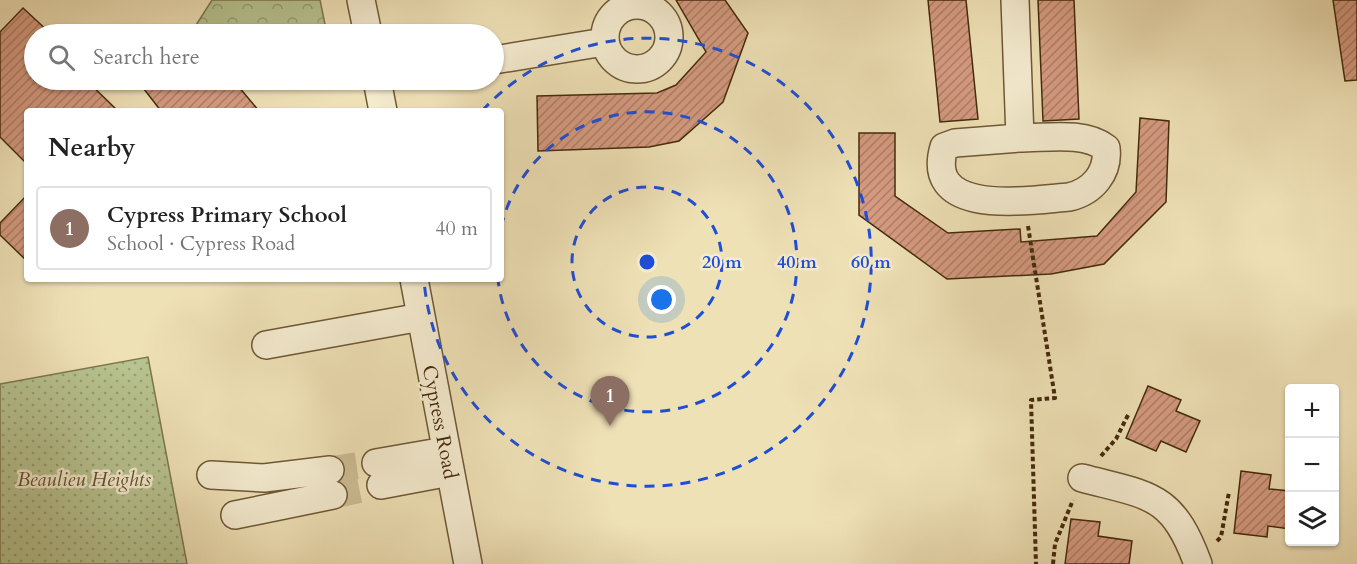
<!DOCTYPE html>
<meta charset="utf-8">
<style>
:root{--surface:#fff;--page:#f2f2f2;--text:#222;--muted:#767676;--line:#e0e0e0;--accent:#8f2418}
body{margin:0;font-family:Cardo,serif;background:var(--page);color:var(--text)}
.controls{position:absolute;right:18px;bottom:18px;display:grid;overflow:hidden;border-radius:6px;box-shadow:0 2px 4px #0004}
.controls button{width:54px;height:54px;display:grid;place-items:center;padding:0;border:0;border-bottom:2px solid var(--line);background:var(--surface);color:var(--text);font:30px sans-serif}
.you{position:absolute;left:662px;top:300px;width:21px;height:21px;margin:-15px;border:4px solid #fff;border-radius:50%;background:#1a73e8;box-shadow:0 0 0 9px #1a73e833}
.badge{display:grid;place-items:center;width:39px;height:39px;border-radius:50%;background:var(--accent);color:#fff;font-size:20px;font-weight:700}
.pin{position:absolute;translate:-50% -50px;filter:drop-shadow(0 2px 3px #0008)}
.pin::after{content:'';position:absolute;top:32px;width:21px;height:18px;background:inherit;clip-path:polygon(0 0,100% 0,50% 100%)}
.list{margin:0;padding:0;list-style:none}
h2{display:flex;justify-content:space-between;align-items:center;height:78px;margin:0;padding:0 24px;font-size:26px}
h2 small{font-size:20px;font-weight:400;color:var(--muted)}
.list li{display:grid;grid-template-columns:39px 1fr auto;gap:18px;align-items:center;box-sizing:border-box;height:84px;margin:0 12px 12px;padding:0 12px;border:2px solid var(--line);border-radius:6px}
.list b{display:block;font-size:22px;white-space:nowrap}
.list p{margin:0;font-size:20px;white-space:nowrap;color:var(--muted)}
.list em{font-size:20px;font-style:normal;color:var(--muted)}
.icon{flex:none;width:33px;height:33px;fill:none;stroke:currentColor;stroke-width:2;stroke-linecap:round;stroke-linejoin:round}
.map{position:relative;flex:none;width:1357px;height:564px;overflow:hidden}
.search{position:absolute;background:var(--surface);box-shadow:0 2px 4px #0004;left:24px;top:24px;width:480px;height:66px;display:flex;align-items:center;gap:15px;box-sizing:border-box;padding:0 21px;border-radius:33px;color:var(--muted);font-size:22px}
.panel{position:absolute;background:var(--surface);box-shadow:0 2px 4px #0004;left:24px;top:108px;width:480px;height:174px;border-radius:6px}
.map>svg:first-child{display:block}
.forest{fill:url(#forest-crowns);stroke:#7e764e;stroke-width:1.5}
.park{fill:url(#park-dots);stroke:#7e764e;stroke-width:1.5}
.building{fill:url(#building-hatch);stroke:#44290c;stroke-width:1.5}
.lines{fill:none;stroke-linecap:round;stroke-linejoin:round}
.minor-tunnel{stroke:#cdbc94;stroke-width:27;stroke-dasharray:27 14;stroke-linecap:butt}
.minor-casing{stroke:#6f5736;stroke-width:30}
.path{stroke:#44290c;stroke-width:4;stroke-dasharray:4.5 3;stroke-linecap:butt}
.minor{stroke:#f5ecd0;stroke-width:27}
.ring{fill:none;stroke:#1d4ed8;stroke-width:3;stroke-dasharray:10 8}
.labels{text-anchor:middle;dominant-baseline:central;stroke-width:5;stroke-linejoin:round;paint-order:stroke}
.street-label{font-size:20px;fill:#44290c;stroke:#f5ecd0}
.park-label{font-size:20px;font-style:italic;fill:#61502d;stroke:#f5ecd0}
.centre{fill:#1d4ed8;stroke:#f5ecd0;stroke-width:3}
.ring-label{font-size:18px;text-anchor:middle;font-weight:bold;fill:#1d4ed8;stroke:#f5ecd0;stroke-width:5;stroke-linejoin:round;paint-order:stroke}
</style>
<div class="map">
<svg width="1357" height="564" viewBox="0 0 1357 564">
<defs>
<pattern id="forest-crowns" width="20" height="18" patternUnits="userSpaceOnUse" patternTransform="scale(1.5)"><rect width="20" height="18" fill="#b7c390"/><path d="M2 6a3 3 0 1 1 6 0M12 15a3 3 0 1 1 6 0" fill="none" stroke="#969e74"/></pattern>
<pattern id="park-dots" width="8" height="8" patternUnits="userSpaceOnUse" patternTransform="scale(1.5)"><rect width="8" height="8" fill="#b7c390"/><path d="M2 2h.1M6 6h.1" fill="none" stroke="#969e74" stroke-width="1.8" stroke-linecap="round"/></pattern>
<pattern id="building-hatch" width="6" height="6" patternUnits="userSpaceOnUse" patternTransform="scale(1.5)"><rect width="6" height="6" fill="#d59a80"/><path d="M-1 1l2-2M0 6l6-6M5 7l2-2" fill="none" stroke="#ae7e67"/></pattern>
</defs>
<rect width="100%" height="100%" fill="#efe1b6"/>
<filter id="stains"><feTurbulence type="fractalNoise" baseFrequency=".00333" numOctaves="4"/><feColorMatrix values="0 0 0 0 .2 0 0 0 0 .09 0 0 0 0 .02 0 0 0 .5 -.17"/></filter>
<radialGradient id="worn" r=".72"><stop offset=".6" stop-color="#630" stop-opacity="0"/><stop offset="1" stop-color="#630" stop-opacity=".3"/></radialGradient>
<!-- forest -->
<path class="forest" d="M212,0H320L327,34H193L191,33Z"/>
<!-- park -->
<path class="park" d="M148,357L187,564H0V384Z"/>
<!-- building -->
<path class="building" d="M676,0H725L748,33L723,102L679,141L649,147L538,151L537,96L657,93L676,85L706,52Z
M928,0H966L978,119L940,122Z
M1038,0H1074L1079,119L1043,121Z
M1333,0H1357V80L1345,81Z
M23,8L51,34H34V80H86L118,111H27V164L0,137V32Z
M137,80H233L259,111H161Z
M1140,118L1169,121L1166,202L1104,264L1051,274L947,279L859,215V133H895V196L948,233L1020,229L1021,242L1097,236L1136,192Z
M27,195V261L0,235V223Z
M1148,386L1181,400L1176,411L1200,421L1186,452L1161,441L1156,451L1126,438Z
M1241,471L1271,475L1269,489L1290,491V529L1268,526L1267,537L1234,533Z
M1071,519L1100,522L1098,536L1132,541L1129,564H1065Z"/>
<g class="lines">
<!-- minor-tunnel -->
<path class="minor-tunnel" d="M330,470L376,463
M333,495L381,485"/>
<defs>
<path id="minor" d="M361,0L368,34
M1015,0L1020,138
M605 37a32 32 0 1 1 64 0a32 32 0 1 1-64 0Z
M494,60L604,42
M377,80L383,111
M1020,138C1047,138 1084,131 1106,148C1109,173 1092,192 1069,197C1030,200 923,218 944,147L955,143Z
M414,279L468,564
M266,345L421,317
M376,463L445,451
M211,475L264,478L330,470
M1082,478C1150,496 1172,493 1198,564
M381,485L450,472
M235,515L333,495"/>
</defs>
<!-- minor casing -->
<use href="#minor" class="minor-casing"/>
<!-- path -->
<path class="path" d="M1028,226L1055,398L1031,400L1036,564
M1101,456L1116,439L1128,415
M1217,541L1221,537L1229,492
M1053,564L1055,544L1073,500"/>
<!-- minor -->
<use href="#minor" class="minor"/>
</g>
<!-- distance rings -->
<g class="ring">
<circle cx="647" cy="262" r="75"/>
<path d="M501 227A150 150 0 1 1 498 280"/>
<path d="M482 111A224 224 0 1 1 424 280"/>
</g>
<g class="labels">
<!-- street labels -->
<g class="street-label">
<text transform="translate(440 422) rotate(79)">Cypress Road</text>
</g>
<!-- park labels -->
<g class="park-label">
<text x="84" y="479">Beaulieu Heights</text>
</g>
</g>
<circle cx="647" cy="262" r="9" class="centre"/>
<g class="ring-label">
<text x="722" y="268">20 m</text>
<text x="797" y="268">40 m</text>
<text x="871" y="268">60 m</text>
</g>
<rect width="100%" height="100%" filter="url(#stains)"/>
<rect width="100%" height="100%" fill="url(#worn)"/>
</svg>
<div class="controls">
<button>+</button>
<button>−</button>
<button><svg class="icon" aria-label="layers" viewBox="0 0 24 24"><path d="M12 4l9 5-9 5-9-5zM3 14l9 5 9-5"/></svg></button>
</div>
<div class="you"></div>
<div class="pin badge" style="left:610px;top:426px;background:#8d6e63">1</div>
<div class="search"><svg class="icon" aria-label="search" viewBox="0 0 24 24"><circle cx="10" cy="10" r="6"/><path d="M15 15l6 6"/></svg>Search here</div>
<section class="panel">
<h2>Nearby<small></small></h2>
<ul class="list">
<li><span class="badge" style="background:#8d6e63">1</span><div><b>Cypress Primary School</b><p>School · Cypress Road</p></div><em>40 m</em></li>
</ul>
</section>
</div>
